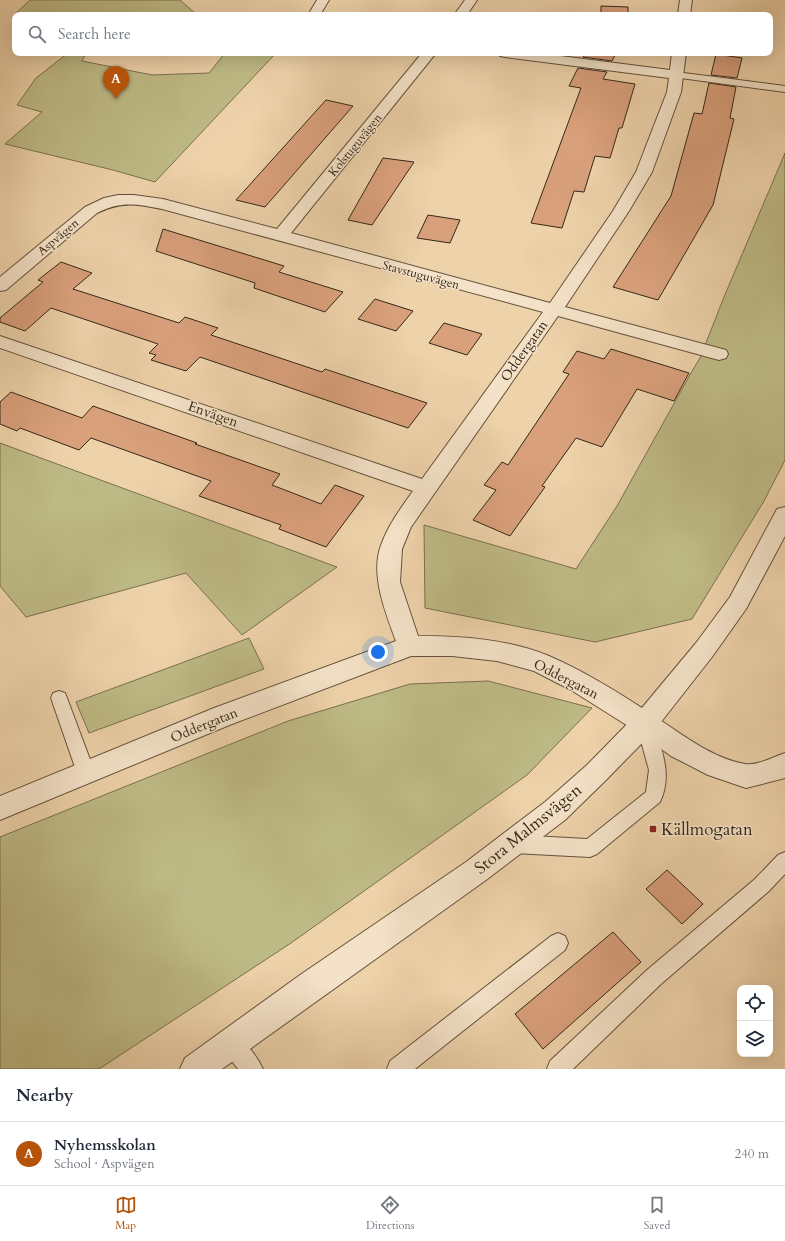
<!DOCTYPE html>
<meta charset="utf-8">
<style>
:root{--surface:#fff;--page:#f2f2f3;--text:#1f2937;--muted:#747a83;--line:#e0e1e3;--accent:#b45309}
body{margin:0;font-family:Cardo,serif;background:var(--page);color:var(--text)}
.controls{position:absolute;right:12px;bottom:12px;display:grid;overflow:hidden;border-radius:8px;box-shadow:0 4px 16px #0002}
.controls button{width:36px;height:36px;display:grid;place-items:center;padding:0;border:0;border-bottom:1px solid var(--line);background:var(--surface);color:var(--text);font:20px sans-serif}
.you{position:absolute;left:378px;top:652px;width:14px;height:14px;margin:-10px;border:3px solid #fff;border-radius:50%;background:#1a73e8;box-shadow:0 0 0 6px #1a73e833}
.badge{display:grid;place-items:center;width:26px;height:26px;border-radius:50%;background:var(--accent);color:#fff;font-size:13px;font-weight:700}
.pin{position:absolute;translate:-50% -33px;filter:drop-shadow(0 1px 2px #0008)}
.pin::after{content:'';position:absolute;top:21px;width:14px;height:12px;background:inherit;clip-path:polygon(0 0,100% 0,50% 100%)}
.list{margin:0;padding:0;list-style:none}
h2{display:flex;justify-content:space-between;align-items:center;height:52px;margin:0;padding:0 16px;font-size:17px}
h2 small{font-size:13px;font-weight:400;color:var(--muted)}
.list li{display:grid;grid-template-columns:26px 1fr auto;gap:12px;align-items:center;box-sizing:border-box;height:64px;padding:0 16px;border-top:1px solid var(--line)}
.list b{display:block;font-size:15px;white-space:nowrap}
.list p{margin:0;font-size:13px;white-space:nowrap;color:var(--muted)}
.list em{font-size:13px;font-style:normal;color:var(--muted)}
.icon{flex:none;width:22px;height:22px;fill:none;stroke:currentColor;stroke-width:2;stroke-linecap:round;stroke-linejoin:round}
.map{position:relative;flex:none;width:785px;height:1069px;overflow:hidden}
.search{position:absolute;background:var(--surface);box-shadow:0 4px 16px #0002;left:12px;right:12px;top:12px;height:44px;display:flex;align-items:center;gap:10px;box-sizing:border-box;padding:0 14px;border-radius:8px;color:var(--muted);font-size:15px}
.sheet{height:116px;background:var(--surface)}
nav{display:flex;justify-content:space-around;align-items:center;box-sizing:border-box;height:56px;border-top:1px solid var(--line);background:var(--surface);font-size:11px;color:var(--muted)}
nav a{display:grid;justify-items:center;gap:2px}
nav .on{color:var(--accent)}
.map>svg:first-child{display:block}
.green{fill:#beba85;stroke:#7a704e}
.building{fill:#d9a07c;stroke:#352718}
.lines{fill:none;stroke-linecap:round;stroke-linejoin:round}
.service-casing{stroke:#63523c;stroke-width:2}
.minor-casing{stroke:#63523c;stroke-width:2}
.tertiary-casing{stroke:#63523c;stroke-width:2}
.service{fill:#f4e2c8;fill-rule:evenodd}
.minor{fill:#f4e2c8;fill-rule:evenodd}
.tertiary{fill:#f4e2c8;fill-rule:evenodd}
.poi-dot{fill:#8f2418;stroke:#f4e2c8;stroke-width:1.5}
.labels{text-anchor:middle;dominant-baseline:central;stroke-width:3;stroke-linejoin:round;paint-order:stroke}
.far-street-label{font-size:12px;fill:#352718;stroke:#f4e2c8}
.street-label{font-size:14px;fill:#352718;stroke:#f4e2c8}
.near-street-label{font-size:17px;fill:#352718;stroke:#f4e2c8}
.near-poi-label{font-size:17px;fill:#352718;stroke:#f4e2c8;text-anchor:start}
</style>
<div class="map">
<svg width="785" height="1069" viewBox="0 0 785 1069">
<rect width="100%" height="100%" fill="#eed2aa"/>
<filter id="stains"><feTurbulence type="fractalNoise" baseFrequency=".005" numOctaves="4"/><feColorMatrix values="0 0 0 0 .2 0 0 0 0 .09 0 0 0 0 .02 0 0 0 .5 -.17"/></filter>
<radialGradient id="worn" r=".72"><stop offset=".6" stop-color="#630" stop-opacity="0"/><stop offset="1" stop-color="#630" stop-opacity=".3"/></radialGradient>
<!-- green -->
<path class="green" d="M30,0H180L197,15L13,16Z
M68,53H86L82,61L152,75L209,73L225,53H276L155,182L113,170L5,144L42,112L17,105L36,78Z
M785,153V460L764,501L692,619L595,642L425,608L424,525L576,569L617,506L691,373L700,358L724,297Z
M0,443L337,567L242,635L186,573L26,617L0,586Z
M249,638L264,669L89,733L76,702Z
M488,681L592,708L527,775L291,943L99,1069H0V837L288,721L410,684Z"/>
<!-- building -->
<path class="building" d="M601,6L628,7V15H601Z
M586,53H616L612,61L583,57Z
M716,54L742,58L737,78L711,75Z
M578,68L607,72L603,79L635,84L622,128H619L610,158L595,156L584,192L574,191L562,228L531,223L581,88L569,86Z
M709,83L736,87L730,118L734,119L713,205L658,300L613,287L671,196L694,113L702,114Z
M326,100L353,106L265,207L236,200Z
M383,158L414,162L372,225L348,220Z
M428,215L460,220L450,243L417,238Z
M163,229L284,266L279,272L343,292L325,312L254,288L255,283L156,251Z
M61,262L92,273L73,289L179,323L185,317L218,328L211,335L322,372L325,369L427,403L408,428L200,357L186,371L151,360L156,355L149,353L158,344L51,308L25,331L0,322V318L43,282L38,280Z
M375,299L413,311L396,331L358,319Z
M444,323L482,334L467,355L429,343Z
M611,349L689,373L674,401L637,389L602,447L576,438L542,486L545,487L510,536L473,520L496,490L484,485L502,462L508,465L569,374L563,372L577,351L604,359Z
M11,392L82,418L93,406L197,443L195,444L280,474L272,485L321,504L335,485L364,496L326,547L279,529L281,525L199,496L211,481L91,438L79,450L20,428L17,431L0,424V402Z
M667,870L703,904L682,924L646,889Z
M613,932L641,962L543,1049L515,1014Z"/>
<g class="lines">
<defs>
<path id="service" d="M676,72L785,86V92L673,77V73Z
M59,691L65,693L67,698L95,773L92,779L86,781L80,779L77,773L51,698L53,693Z
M645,716L651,718L654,723C661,749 673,775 660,802L597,854L590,857L513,853L506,850L504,844L506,838L513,835L587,839L646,792L649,770L636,723L639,718Z
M785,852V874L769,891L661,984L573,1069H547L550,1061L647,970L755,879L778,855Z
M558,933L565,936L568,943L565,950L415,1069H387L390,1061L551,936Z
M231,1033C244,1039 257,1056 263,1069H238L224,1051L220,1044L224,1037Z"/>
<path id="minor" d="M317,0H329L320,15H308Z
M465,0H477L467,15H454Z
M680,0H692L690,15H678Z
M422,53H436L291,233L550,303L613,211L636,172L667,92L669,78L505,57L500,56L498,53H537L670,70L672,53H686L681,92L652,172L629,211L565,307L726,350L728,354L726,358L719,360L558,316L411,527L402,549L400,582L418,636C462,636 508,639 549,656C586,672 621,694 654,716C682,734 711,758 745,764C757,766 773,757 785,753V778L746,788L708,775L671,756L636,731L571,690L534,671L497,661L452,656H411L232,724L0,820V796L214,708L396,641C386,614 371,577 380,548C387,527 400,509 413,491L0,348V336L422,479L543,312L162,209C136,204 121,201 97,213L6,290L0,291V277L85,207L104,198L118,195H134L163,199L277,229Z"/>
<path id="tertiary" d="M785,507V536L746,609L712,657L654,731L605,781L565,820L486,880L222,1069H180L185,1058L300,975L466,862L545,802L587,765L636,715L696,643L730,597L777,509Z"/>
</defs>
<!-- service casing -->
<use href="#service" class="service-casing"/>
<!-- minor casing -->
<use href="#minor" class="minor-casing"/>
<!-- tertiary casing -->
<use href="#tertiary" class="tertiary-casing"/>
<!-- service -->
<use href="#service" class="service"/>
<!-- minor -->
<use href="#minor" class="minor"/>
<!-- tertiary -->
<use href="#tertiary" class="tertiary"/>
</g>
<!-- markers -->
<rect class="poi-dot" x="649" y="825" width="8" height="8" rx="2"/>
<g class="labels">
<!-- far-street labels -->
<g class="far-street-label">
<text transform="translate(355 145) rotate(-51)">Kolstuguvägen</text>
<text transform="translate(58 237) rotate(-40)">Aspvägen</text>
<text transform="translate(421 275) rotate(15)">Stavstuguvägen</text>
</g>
<!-- street labels -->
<g class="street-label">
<text transform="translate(524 351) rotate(-55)">Oddergatan</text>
<text transform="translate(213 414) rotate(19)">Envägen</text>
<text transform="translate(566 679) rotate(27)">Oddergatan</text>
<text transform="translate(204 725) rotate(-22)">Oddergatan</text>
</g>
<!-- near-street labels -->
<g class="near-street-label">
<text transform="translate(528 829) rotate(-39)">Stora Malmsvägen</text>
</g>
<!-- near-poi labels -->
<g class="near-poi-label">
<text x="661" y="829">Källmogatan</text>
</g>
</g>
<rect width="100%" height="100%" filter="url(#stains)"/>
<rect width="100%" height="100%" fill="url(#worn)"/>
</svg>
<div class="controls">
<button><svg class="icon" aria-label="locate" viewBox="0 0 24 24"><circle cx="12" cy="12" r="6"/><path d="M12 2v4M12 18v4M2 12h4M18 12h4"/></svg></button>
<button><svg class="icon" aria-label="layers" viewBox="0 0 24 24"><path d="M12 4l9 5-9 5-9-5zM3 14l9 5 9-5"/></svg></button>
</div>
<div class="you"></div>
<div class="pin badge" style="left:116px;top:99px">A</div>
<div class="search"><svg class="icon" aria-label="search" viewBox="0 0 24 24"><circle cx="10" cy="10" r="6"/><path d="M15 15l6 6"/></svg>Search here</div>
</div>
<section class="sheet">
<h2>Nearby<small></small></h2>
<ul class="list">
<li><span class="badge">A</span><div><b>Nyhemsskolan</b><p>School · Aspvägen</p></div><em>240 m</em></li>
</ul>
</section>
<nav>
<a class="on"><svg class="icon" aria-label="map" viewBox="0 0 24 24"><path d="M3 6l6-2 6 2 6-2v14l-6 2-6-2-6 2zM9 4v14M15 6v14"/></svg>Map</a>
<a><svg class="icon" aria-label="directions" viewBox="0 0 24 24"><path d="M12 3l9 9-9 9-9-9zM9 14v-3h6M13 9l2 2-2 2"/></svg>Directions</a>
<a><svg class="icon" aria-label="saved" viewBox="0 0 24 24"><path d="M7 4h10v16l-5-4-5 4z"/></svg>Saved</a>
</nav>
